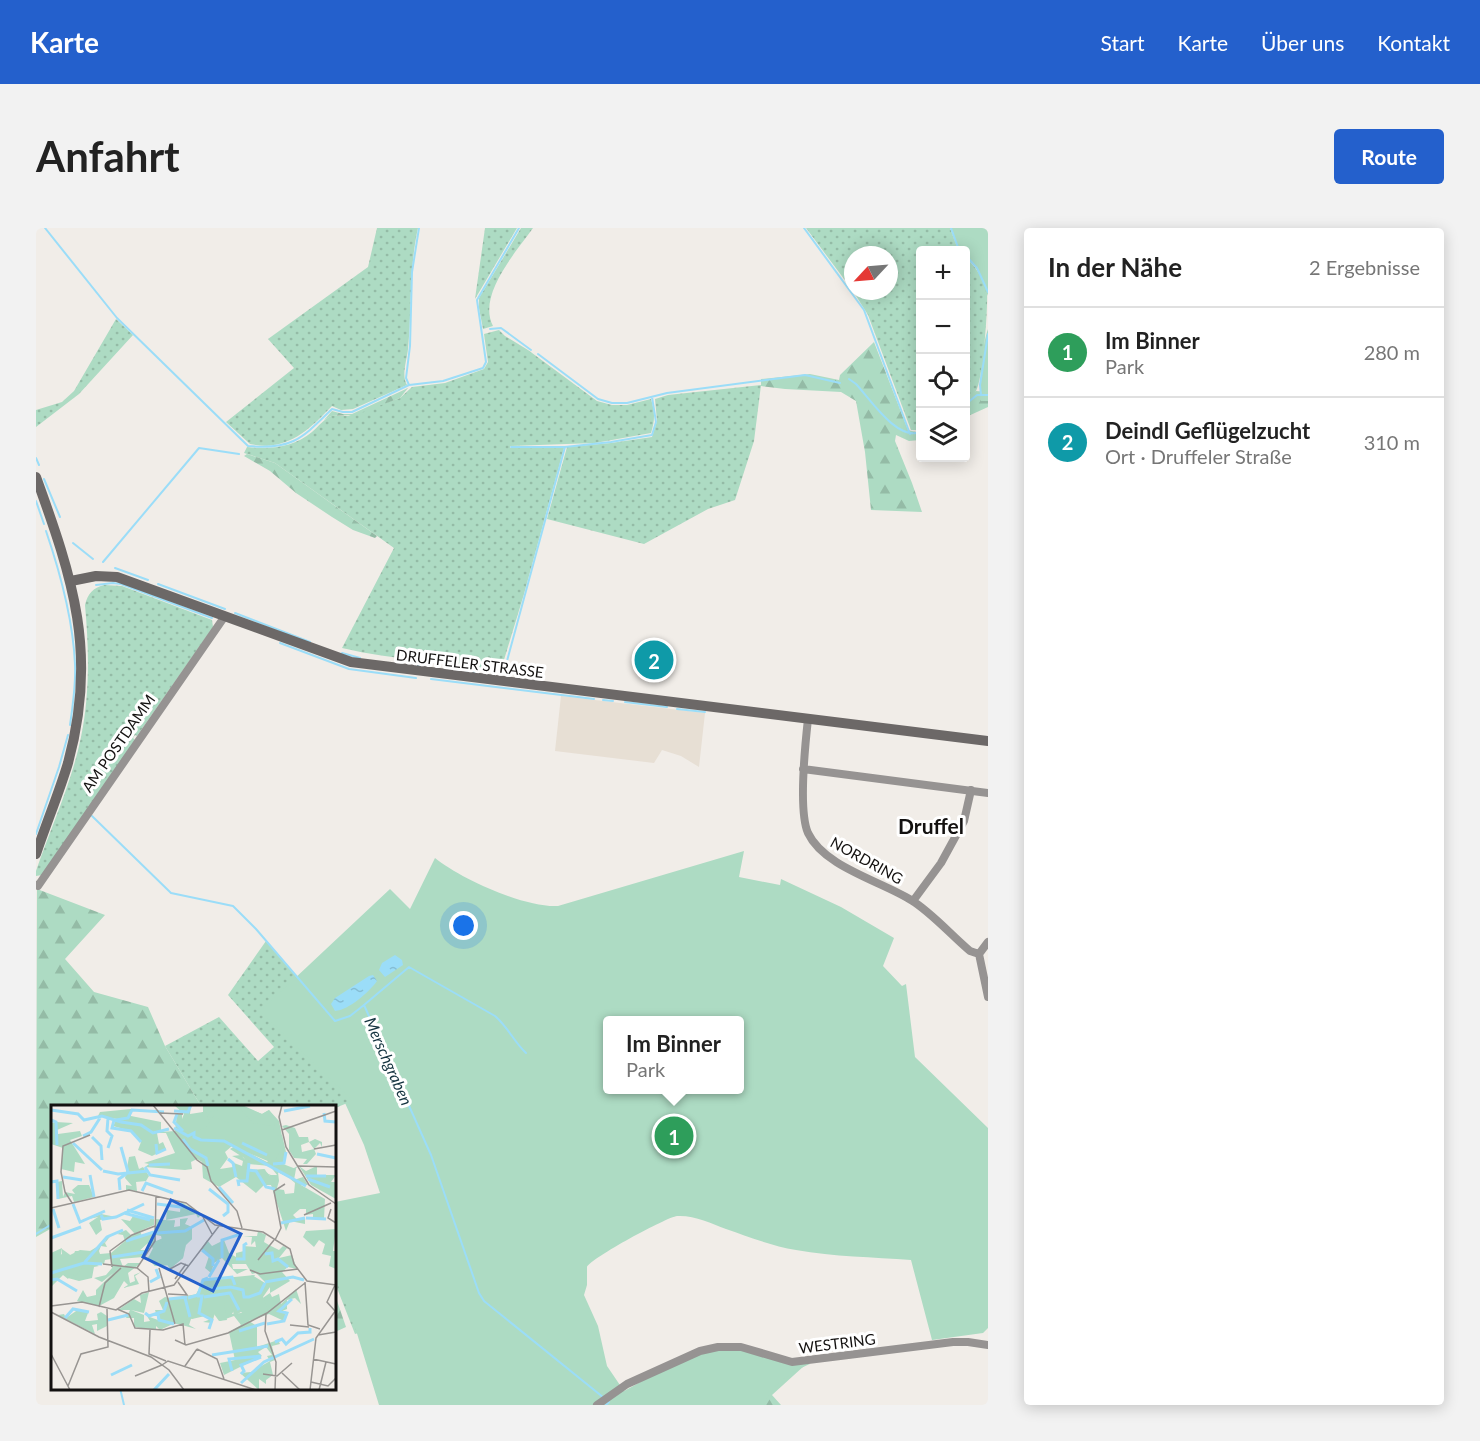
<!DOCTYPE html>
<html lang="de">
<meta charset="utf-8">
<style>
:root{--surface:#fff;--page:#f2f2f2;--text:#222;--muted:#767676;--line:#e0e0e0;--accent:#2460cc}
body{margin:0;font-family:Lato,sans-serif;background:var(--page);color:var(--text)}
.controls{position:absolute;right:18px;top:18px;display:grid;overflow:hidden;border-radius:6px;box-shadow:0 3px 15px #0003}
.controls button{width:54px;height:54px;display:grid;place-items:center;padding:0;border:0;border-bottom:2px solid var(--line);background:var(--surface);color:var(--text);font:30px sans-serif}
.compass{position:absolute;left:808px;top:18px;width:54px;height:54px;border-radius:50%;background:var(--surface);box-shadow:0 3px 15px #0003;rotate:244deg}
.you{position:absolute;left:428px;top:698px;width:21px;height:21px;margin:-15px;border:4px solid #fff;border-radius:50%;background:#1a73e8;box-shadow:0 0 0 9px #1a73e833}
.badge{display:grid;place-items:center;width:39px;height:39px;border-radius:50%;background:var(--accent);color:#fff;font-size:20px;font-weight:700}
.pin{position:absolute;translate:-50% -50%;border:3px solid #fff;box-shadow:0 2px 6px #0006}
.popup{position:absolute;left:567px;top:788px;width:141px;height:78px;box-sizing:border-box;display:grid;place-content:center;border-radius:6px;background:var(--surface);filter:drop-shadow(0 2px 4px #0005);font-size:20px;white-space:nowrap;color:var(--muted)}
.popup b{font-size:22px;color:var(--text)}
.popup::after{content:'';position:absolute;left:50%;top:100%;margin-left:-12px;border:12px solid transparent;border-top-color:var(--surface)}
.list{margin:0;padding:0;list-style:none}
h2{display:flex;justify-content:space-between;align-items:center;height:78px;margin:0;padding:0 24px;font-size:26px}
h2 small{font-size:20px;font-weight:400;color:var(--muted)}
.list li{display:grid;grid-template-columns:39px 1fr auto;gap:18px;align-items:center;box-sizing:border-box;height:90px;padding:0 24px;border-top:2px solid var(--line)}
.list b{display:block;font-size:22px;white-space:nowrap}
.list p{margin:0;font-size:20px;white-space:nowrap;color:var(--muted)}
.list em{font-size:20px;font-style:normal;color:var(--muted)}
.icon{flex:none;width:33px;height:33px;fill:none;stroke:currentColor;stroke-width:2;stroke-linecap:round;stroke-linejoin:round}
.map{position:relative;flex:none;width:952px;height:1177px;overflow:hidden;border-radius:6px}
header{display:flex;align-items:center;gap:36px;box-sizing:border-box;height:84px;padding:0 30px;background:var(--accent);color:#fff}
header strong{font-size:28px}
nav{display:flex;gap:33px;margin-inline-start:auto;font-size:21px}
.intro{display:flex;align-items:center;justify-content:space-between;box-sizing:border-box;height:144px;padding:0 36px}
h1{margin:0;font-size:42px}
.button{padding:15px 27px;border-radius:6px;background:var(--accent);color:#fff;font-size:21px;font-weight:700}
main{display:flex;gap:36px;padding:0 36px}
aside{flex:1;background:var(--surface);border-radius:6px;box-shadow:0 3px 15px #0003}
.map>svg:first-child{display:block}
.built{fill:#e7dfd4}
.grass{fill:url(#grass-dots)}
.forest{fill:url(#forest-firs)}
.green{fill:#addbc3;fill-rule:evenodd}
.water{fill:url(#water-ripples)}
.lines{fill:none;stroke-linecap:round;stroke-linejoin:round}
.stream{stroke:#9bddf8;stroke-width:2}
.street{stroke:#969392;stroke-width:8}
.secondary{stroke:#6c6867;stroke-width:10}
.labels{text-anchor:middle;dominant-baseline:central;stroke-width:6;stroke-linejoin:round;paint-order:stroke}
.street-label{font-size:15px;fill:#131110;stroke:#fff}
.water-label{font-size:16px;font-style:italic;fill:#153440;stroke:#fff}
.district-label{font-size:21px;font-weight:bold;fill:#131110;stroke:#fff}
.inset-river{fill:none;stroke:#9bddf8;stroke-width:3}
.inset-road{fill:none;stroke:#989592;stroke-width:1.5}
.view{fill:#2460cc;fill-opacity:0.15;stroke:#2460cc;stroke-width:3}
.inset-edge{fill:none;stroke:#131110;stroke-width:3}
</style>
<header>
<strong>Karte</strong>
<nav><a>Start</a><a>Karte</a><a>Über uns</a><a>Kontakt</a></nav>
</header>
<div class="intro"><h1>Anfahrt</h1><a class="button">Route</a></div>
<main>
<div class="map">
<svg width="952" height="1177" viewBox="0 0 952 1177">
<defs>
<pattern id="grass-dots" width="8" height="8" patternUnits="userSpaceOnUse" patternTransform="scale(1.5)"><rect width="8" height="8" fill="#addbc3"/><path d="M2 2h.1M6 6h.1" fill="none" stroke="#94bba6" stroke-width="1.8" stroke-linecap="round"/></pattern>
<pattern id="forest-firs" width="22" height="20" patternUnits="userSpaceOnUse" patternTransform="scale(1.5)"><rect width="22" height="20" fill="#addbc3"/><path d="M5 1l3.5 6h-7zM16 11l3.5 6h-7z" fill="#94bba6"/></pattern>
<pattern id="water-ripples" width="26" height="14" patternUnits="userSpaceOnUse" patternTransform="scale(1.5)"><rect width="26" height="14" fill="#9bddf8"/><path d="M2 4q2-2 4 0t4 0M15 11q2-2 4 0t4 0" fill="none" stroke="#85bdd4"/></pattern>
</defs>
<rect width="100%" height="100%" fill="#f1ede8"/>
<!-- built -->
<path class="built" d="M525,468L669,485L663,539L645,528L626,522L618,535L519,523Z"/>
<!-- grass -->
<path class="grass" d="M341,0H382C373,40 376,80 372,121C371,132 365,147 371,157L317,181L305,182L296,178C273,202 251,224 214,216L190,194L258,140L232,111L332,39Z
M449,0H481L439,71Z
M485,0H497C480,24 441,67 457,98L447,101L443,80V70Z
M770,0H914L922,22H884V202H875L832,87L817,63H853V27H817V63Z
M930,30C940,39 948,51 951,65C952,80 947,152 940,163C938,167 933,171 930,173Z
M80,91L97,107L43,166L0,199V182L26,174L38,163Z
M463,102L469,108L492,122L561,173L576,177H591L615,171C619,184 619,192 615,205L559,215L474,218V220H528L488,366L464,445C412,432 358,433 306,420L358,320L239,235L208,225L211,219C234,222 258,219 276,204C283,198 287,192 295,188H312L364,170L376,159L409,155L448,141L452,134L448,106Z
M725,157L718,213L699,272L672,281L608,316L511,291L531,219L575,215L616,209L621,193L619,171L632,167Z
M68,357L86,358L176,392L177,399L101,508L99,507L97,510L99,512L6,647L0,648V643C15,599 36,554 45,509C54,465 53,421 49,377C52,365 57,360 68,357Z
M230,713L286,779L442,1071L319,1106L299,1055V977L356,963L319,872L299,880L165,878L129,818L183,789L222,833L238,819L192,767Z"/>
<!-- forest -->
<path class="forest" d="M838,114L872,202L880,204L884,202V212L873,213L860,207L859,213L876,255L886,284L835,282L829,224L820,173L805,164L749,161L725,158V151L774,146L803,152L804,147Z
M372,160L364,170L319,187L295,188L288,192L296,183L307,186H316Z
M940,163L952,164V179L930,189V173Z
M211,226L239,235L341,308L339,310L317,302L296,289L260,265L234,243L208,228Z
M1,661L69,687L29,731L58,764L112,779L129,818L165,878H16V1000L0,1009Z
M298,1064L310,1099L299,1104H298Z
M768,1138L736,1167L745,1177H724L742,1140Z"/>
<!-- green -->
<path class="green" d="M914,0H952V68L940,39L930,30V22H922Z
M952,101V173H945C943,156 946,117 952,101Z
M708,623L703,649L744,657L745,651L805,679L858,710L847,738L866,758L870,756L879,829L952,900V1100L947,1105L896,1112L875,1032C837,1029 798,1029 760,1022C736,1018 713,1009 690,1001C675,995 658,987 641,988C631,989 555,1030 551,1039V1057L548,1067L562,1098L571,1138L588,1163C618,1147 662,1120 696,1121C718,1122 751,1131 774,1136C755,1144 735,1156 728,1177H343L319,1099L299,1050V974L344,965L328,917L309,875L316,872L224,783L354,661L374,681L399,630C425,651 489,680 522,678ZM572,792H704V862H572Z"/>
<!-- water -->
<path class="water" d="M359,727L366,732L367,737L349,749L343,742L346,735Z
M337,747L341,753C333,764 313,782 299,783L295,776L299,770L333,748Z"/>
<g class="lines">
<!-- stream -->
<path class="stream" d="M9,0L81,90L212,218C257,222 266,210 296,181L307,184H316L373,157L407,153L447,140L450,134L441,72L483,0
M768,0L828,82L874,206
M915,0L923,22
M930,28L941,40L952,64
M454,101L465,100L495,122
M502,126L562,171L576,175H591L631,165L769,147L804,155
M813,151L820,156C834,171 861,213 884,204
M373,157L370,150L374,118L376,44L383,0
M945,167L944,157L952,106
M930,176L941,167H952
M475,219H529
M0,230L3,237
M8,251L24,289
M0,273L8,296
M10,303C25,347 37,391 39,436C40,456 37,477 34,497
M37,315L57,331
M67,334L163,220L203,226
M79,340L112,352
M122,356L189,381
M60,357L77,355L85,356L176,390
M199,385L274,414
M244,415L313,441L380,450
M306,425L324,430
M380,437L386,438
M417,441L441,444
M468,444L529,219L575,214L616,207L620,194L616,169
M395,451L558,471
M567,472L577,473
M589,474L631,479
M641,481L669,484
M56,588L135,665L197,678L220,701L299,793L314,788L328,777L395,927L443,1065L448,1073L573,1174L570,1177
M0,606L23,539L32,507
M328,777L373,739L459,788C472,799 478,814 490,825
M0,1006L16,996
M84,1160L88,1177"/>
<!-- street -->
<path class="street" d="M772,491C769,518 762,582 772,605C788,639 845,653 875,672C895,684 915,707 934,723L943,726
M767,541L952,565
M0,657L2,658L189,388
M877,673L905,635L928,593L935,562
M943,726L952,769
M943,726L952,714
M561,1177L591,1156L664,1123L682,1119H705L756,1134L917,1114H932L952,1117"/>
<!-- secondary -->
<path class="secondary" d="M0,249C37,351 62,426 32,535C23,565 10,596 0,626
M35,353L60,348L81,349L315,434L952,513"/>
</g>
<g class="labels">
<!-- street labels -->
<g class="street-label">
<text transform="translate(434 435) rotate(7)">DRUFFELER STRASSE</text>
<text transform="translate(82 515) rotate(-55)">AM POSTDAMM</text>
<text transform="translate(831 632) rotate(29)">NORDRING</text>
<text transform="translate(801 1115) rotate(-7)">WESTRING</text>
</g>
<!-- water labels -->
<g class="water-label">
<text transform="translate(353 833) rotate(66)">Merschgraben</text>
</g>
<!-- district labels -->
<g class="district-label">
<text x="895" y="597">Druffel</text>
</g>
</g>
<!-- overview -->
<g transform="translate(15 877)">
<rect width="285" height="285" fill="#f1ede8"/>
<path d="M123,0H140L139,9L148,10L158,2L188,0L211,9L218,5L228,16L234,46L232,59L245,64L243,75L252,72L257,80H250L274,94L273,114L262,113V109L255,110V104H249L242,110L247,115L254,113V119L239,116L235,126L220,80H213L205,88L185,72L168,82L152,73L151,57L146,54L140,57L141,64L134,65L94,62L98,59L93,58L124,48L115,28H106L108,39L112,37L115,44L101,51L87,45L90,37L80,26L62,21L66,14L47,11L49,7L80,4V11L110,17V27L124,26L126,9H131V14L133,9ZM181,41L226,60L221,61L225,66L246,77L237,72L244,78L243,88L234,89L233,85L226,84V70L219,71L213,64L197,65V58L190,50L181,51L192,56L191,61L183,58L182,62L169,64L177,53L174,47ZM5,17L22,18L6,25L7,29L29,26L31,31L19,35L34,59L24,57L23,67L10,64L12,43L0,39V18ZM235,20L244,23L248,32H257L258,37L264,34L271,37V42L269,38L263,44L258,37L250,40L251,47L263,44L265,49L256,59H252L256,54L243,53L238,45V29L231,21ZM84,51L88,64L92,62L98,71L95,76L85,77L86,86L75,85V80L81,81L74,73L78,52ZM248,61L255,66L266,61V70H285L280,77H285V94L260,80ZM26,74L27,80H38L43,92L23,97L21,91L7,94L6,77L11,76L12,92L14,87L24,89L21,85L27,80ZM82,111L103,114V120L89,126L91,131L103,126L105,136L112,133L113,138L115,116L124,115L122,122H129V114L137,113L134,119L141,122V134L134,140L132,153L119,164L115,158L104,161L97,153L102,143L96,138L89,145H94L92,152L69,154L72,162L77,158H90L77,168L79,178L84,176L83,170L90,167L84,171L88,179L72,183L77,180L73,176L63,193L48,201L26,196L32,185L36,192L45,190V185L62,168L51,177L43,173L55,170L61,163L60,154L54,155L53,159L42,158L48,161L43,162L41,173L28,176L17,173L0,155L11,149V144L22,152L24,146H39L54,137L56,132L61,129L54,138L56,142L50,141L48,146L49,149L60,148L74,136L72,130L66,129L75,125L80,130L84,129L70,114L79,116ZM285,124L282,146H285V164L278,161L280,151L271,149L274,139L268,135L263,142L252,132L255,126ZM207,126L215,130L213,137L218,140L228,145L232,141L236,143L228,153L241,150L246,164L237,162L231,167L239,176L219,188L221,192L228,189L230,199L245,184L250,199L244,193L236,195V204L229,207L235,208L233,216L218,209L198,216L206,221V242L227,235L229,239L221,241L224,255L219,257L222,270L215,275V279L208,274V285L189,268L200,267L219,256L216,251L221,250L215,242L207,247L211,251L173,270L169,258L184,255L178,227L190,220L183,211L169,216L164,208L161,218L152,217L160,214L152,210L140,214L138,220L145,224L124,218L109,225L105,221V225L83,222V213H75L79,205H67L83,194L90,198L89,190L98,187L93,208L80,205L93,210V217L99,216L96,211L107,215L104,205H112L108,196L114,192L127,195L144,191L153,175L204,170L181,209L190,208L219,188V182L205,168L201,169L195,159H181L182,164H197L186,169L171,153L163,158L160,168L154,163L158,151L150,144L156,135L161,141L173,135L178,148L185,152V148L193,146L192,141L205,142L204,136L200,140L201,132L192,131H206ZM28,204L37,208L34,216H38L47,215L46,209L50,207L56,211V221L46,226V219L41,220L44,229L7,210L13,209L15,213Z" fill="#addbc3" fill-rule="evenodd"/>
<path d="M152,0H191L211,9L218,5L229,21L224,18L222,26L220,21L202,18L186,0L155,8L180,18L154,11L159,15L157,21L137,30L130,22L139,9L152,7ZM231,30L235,47L233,59L221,62L237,71L241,64L247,61L238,72L258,81L227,67L228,76L226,83V70L222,72L219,71L215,68L213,64L205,65L212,64H214L215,68L220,70H226L219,61L198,59L196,65L193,53L179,44L184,41L216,57L230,43L223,59H228L234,50L226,31ZM130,97L151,109L147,113L145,109L115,115L116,105L129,107ZM50,109L65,112L49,115L51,125L45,130L38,118L47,112L38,114Z" fill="#addbc3"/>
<path d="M105,114L124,116L123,122L137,120L141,134L135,140L132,153L123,160L104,161L96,153L112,139L110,131L105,130L100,141L97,138L88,146L81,145L76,137L103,126ZM11,143L9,155L29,145L40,146V150L25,171L20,169L17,174L12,170L1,181L0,148ZM201,170L214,178L224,175L212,192L217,207L203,212L190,207L183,211L180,196L173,199L176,215L168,216L163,209L141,214L137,210L133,219H125L118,194L146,189L152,180L160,184L195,178Z" fill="#addbc3"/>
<path class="inset-river" d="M0,5L27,9L33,15L51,11L70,17M123,6L137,7L140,0M233,6L259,1M273,8L274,16L285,17M126,9L123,17L132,26M57,13L56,26L61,31L57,43M0,15L5,17L6,40M63,15L61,23L80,26L90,37M65,15L77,13L81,5L113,7M70,17L90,20L102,28L118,24M123,23L137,31L143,28V32L150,35L173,36L255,81M32,31L40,27L49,13M41,32L50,41L51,55M132,34L139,44L155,53L157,61M22,38L51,65M191,38L216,50M105,39L106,48L115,44M70,42L77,67M266,49L285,53M177,54L182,58L185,72M222,59L233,58L235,47M98,60L119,59M94,62L99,70L129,75M197,65L205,66L215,82L224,84M52,66L67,69L97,66M39,70L43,92M255,71H275M12,72L31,75M257,74L279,82M0,77L6,76L7,94M188,81L187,76H196L198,58M168,82L182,98M158,84L177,99V107L172,111M69,85L68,74L75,69M91,86L95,78L122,88M22,99L29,117L54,106M106,99L130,102V98M2,104L8,123M76,105L103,113M73,108L99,115M50,110L52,114L65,112L93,99M255,113L275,114M230,118L254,113M106,128L134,126L153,115M0,133L30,122M75,136L103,127M151,145L162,154V161M214,149L221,148L222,156L227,154L237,162M61,152L93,147M171,153V135L190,129M185,154H193V140L196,138M34,157L56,132L72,125M0,168L33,158L51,159M158,172L168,155M0,175L6,174L26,186M152,175L181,172L184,180M99,177L108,172L105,164M214,177L242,172L253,175M153,181L159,184L180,182L192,185L193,192H198L209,188L214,178M146,191H151L148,208L161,215L158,224M153,192L179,188L188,205M134,193L139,212M137,193L147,190L152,175L157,173M118,194L136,192M94,208L98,211L113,206L116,197M107,209L108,215L123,219M14,213L22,204L38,207M57,215L77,210M216,219L233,216L236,208L228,206L241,194M188,226L214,218M224,237L231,234L235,239L247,228L259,227V223M161,250L217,241M181,266L178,254L210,251M190,269L193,266L190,260L210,252M60,270L81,260M190,278L213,257L263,234M103,285L118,269"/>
<path class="inset-road" d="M102,0L146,55L156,62L160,76L186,106L191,123M231,0L228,12L235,42L258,80L285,99M109,8L132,9M231,25L285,6M263,44L285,40M247,61L285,62M21,98L14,87L10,67L12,41L39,30M0,103L78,85L135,98L164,120L212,127L239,144L243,159L256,176L285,180M280,104L277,113L285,118M253,110L280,98M152,112L161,129M224,135L230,123L223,86L234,79M207,155L223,135M52,159L86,163L97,172L98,187M61,162L59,146L81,130L104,121M86,163L104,136L105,91M108,163L124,219M119,164L130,158L138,161M199,165L209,169L247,164M124,174L135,159M254,177L257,220L269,224M117,189L136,190L127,177M0,201L31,197L65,205L91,188L123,180L168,121M48,202L54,178L70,163M66,204L78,209L84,223L112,225L132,219L134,240M284,206L276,197L284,180M0,207L48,232L100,252L118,265L133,285M215,209L214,226L225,257L224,285M239,220L258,222M99,225L98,249L115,256M267,230L285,227M124,235L135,240L177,228L216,208L254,178M146,244L166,254L173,274M0,249L19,285M262,254L285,259M111,260L117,256L205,285M134,261L146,244M231,268L249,285M212,269L226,271L241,258M84,271L111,260M260,277L277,281L285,273M17,281L30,249L57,242L56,204M259,285L265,233L285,205M268,285L275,257"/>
<path class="view" d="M120,95L190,129L162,186L92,152Z"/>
<rect width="285" height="285" class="inset-edge"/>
</g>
</svg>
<div class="controls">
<button>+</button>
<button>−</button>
<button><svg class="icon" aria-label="locate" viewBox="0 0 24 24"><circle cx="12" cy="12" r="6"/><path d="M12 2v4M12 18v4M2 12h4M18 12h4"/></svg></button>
<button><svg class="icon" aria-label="layers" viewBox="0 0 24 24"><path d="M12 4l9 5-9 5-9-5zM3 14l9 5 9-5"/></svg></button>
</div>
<svg class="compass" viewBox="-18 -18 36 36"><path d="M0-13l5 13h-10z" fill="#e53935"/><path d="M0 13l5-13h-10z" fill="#767676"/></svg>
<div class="you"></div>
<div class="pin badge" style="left:638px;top:908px;background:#2e9e5b">1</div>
<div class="popup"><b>Im Binner</b>Park</div>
<div class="pin badge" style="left:618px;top:432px;background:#0f9aa8">2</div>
</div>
<aside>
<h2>In der Nähe<small>2 Ergebnisse</small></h2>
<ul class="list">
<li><span class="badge" style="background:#2e9e5b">1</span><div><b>Im Binner</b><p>Park</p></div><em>280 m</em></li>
<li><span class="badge" style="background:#0f9aa8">2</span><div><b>Deindl Geflügelzucht</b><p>Ort · Druffeler Straße</p></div><em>310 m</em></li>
</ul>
</aside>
</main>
